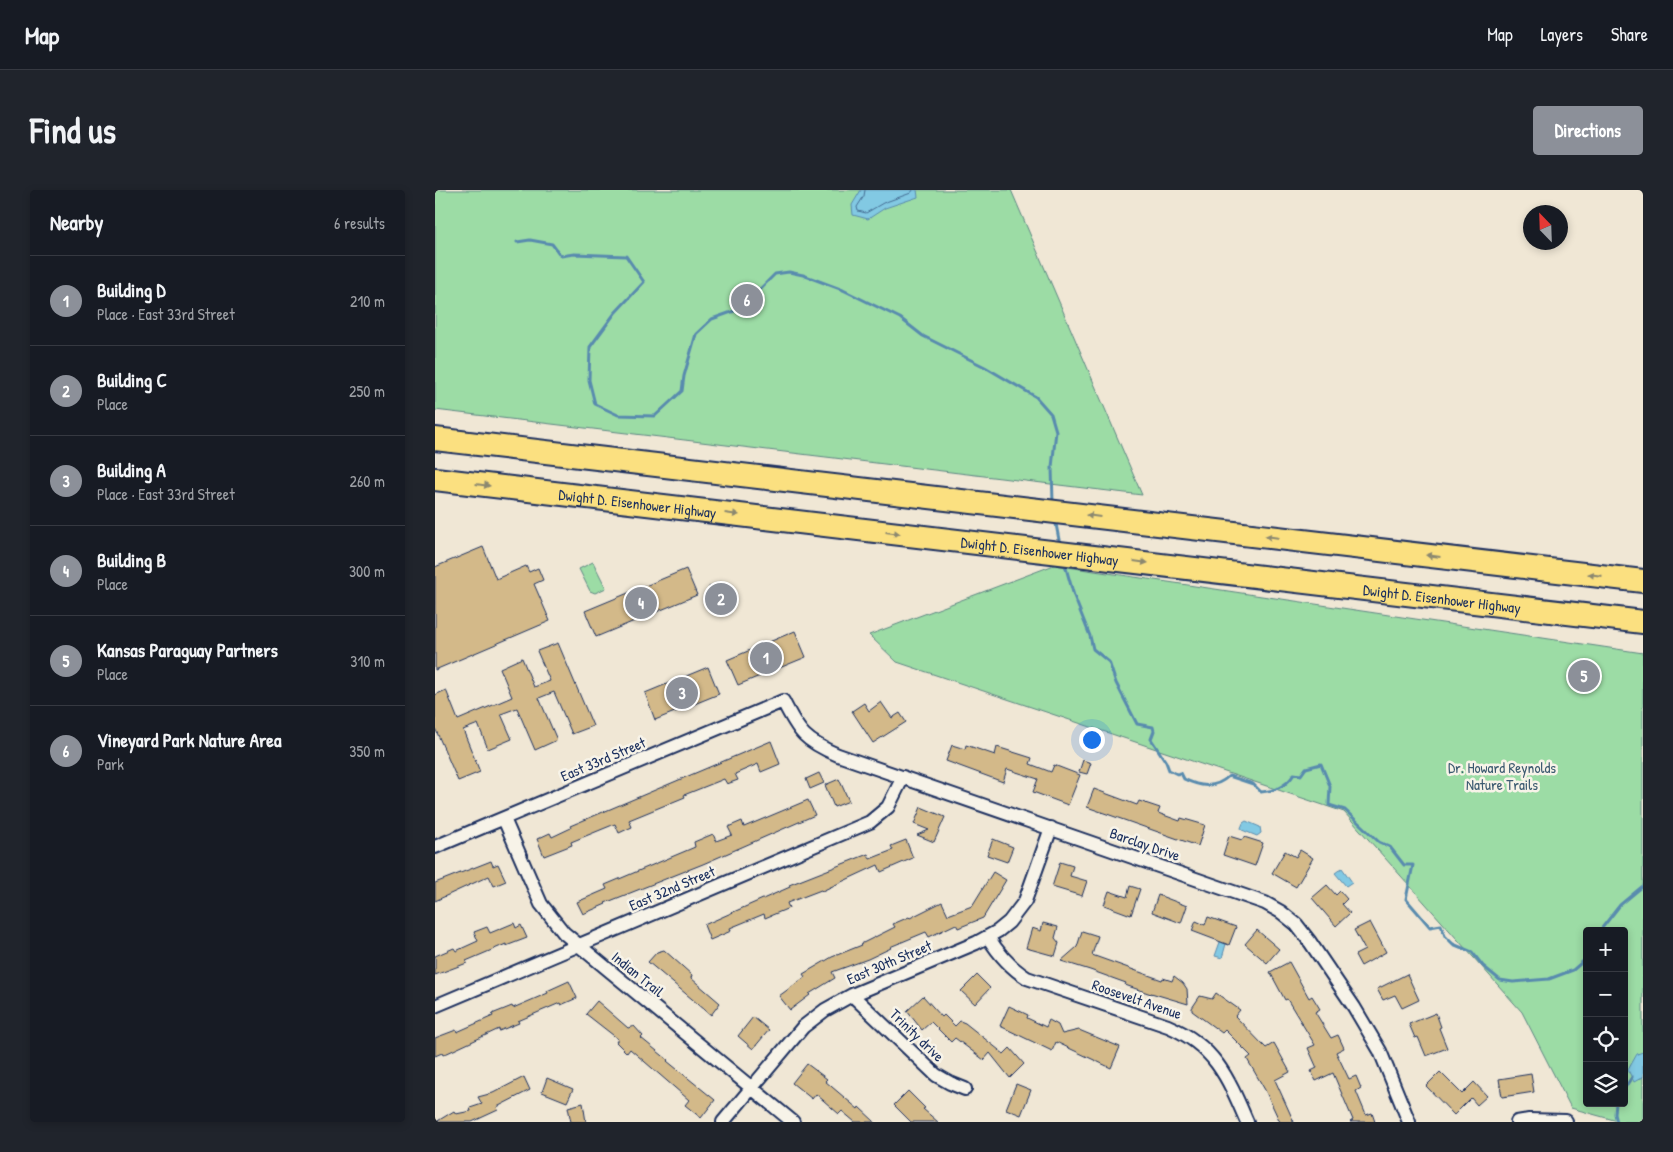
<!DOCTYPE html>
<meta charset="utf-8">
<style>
:root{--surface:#171b24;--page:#20242c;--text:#f1f3f6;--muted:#9ea1a6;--line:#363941;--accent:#8c9099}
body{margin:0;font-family:"Patrick Hand",sans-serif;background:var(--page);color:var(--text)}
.controls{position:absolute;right:15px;bottom:15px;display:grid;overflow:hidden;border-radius:5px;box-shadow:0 2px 8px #0003}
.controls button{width:45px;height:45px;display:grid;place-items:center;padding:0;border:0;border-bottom:1px solid var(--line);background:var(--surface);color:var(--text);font:25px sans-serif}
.compass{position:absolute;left:1088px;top:15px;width:45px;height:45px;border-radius:50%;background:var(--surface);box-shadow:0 2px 8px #0003;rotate:337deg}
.you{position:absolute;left:656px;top:549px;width:18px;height:18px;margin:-12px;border:4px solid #fff;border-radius:50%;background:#1a73e8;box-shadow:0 0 0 8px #1a73e833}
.badge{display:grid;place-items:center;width:32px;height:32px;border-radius:50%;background:var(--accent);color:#fff;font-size:16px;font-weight:700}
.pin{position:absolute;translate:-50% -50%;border:2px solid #fff;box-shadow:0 1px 5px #0006}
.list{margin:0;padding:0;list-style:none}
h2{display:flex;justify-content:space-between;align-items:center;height:65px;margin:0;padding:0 20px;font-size:21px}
h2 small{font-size:16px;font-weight:400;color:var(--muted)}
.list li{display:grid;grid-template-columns:32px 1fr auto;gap:15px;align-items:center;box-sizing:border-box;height:90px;padding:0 20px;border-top:1px solid var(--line)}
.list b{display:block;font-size:19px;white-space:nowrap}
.list p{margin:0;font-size:16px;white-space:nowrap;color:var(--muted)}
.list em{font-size:16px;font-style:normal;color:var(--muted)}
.icon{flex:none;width:28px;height:28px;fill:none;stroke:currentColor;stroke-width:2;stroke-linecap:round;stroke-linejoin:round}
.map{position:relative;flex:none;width:1208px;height:932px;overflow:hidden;border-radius:5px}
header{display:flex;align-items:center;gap:30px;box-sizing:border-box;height:70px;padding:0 25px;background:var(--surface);border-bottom:1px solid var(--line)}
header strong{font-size:24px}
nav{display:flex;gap:28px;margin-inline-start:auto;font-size:18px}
.intro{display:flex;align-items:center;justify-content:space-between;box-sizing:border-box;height:120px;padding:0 30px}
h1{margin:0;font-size:35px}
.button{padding:12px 22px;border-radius:5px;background:var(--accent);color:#fff;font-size:18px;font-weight:700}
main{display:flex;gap:30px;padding:0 30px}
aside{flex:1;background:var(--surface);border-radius:5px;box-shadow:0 2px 8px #0003}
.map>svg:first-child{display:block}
.green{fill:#9cdca5;stroke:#5c8682;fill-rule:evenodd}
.water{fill:#82c9e3;stroke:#598bae}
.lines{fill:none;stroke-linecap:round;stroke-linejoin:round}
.shore{stroke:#446d93;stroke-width:1}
.stream{stroke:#598bae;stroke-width:3}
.building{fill:#d3b989;stroke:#1b2f5e}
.street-casing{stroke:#1b2f5e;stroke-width:16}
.highway-casing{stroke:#1b2f5e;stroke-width:26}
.street{stroke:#f7f3e8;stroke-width:12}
.highway{stroke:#fbe080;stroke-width:22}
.oneway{fill:#8b886f}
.labels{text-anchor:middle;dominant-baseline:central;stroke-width:5;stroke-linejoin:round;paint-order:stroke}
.street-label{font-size:15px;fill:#1b2f5e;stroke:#f7f3e8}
.park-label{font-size:15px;fill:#3b5a70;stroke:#f7f3e8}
</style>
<header>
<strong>Map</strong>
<nav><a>Map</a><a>Layers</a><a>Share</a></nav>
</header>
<div class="intro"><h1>Find us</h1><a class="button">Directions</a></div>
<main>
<aside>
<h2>Nearby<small>6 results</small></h2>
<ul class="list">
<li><span class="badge">1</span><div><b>Building D</b><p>Place · East 33rd Street</p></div><em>210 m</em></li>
<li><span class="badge">2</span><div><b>Building C</b><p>Place</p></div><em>250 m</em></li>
<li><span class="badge">3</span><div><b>Building A</b><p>Place · East 33rd Street</p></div><em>260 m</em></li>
<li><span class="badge">4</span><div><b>Building B</b><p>Place</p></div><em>300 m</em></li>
<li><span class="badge">5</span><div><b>Kansas Paraguay Partners</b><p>Place</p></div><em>310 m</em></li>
<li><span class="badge">6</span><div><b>Vineyard Park Nature Area</b><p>Park</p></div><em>350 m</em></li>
</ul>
</aside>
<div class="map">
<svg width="1208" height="932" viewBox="0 0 1208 932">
<rect width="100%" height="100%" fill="#f0e7d5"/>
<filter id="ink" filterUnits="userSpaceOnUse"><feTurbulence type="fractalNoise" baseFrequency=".02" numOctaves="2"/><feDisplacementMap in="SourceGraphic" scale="10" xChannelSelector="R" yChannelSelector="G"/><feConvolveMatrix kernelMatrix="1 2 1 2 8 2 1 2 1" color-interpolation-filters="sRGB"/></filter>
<g filter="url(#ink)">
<!-- green -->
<path class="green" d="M0,0H576L707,305L0,220Z
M158,372L171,398L160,403L155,401L144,379Z
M619,375L1208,463V932H1186L1136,918L1087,822L909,622L462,472L434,445ZM1152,741H1189V913H1152Z"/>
<!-- water -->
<path class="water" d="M426,0H482L483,7L450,18L433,29L418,25L417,15Z
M811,631L825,637L826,643L822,646L807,640L806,638L808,633Z
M907,678L917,692L911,696L900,683Z
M785,752L791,754L787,768L780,766Z
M1208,862V887L1199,892L1193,880L1202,864Z"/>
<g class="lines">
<!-- shore -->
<path class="shore" d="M430,0L429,6L422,17L423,21L431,23L448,13L476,3L478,0"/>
<!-- stream -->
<path class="stream" d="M82,52L95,50L117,54L126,66L139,64L191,66L209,92L180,123L155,157L154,190L160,214L183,225L220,226L247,201L249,186L261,144L277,129L305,119L340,84L354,82L368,85L408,100L465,128L488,146L550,177L601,207L616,224L621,241L617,277L618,313
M620,329L625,355
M629,371L639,406L655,446L658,459L674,472L681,493L702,534L718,537L719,541L716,549L731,572L734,580L742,584L746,583L749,589C765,597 780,599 794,586L818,594L826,602C839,601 852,596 859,584L866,585L871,578L886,574L895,596L894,615L910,620L944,652L955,657L969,675H978L971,709L995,737L1006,735L1010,746L1018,754L1037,762L1048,776L1065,790L1078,792L1114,789L1138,780L1152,768
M1166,741L1167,738L1185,715L1208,696
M1189,899L1197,887
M1181,913L1180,924L1182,932"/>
</g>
<!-- building -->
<path class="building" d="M48,357L61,389L91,376L94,382L103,378L108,390L99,394L115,431L0,480V377Z
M251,379L262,405L161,447L150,421Z
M285,392L296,420L285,424L274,397Z
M360,441L371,467L303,495L292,470Z
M123,453L158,536L137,544L119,502L104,508L122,550L100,560L82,518L66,524L77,549L53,559L43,534L28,540L45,582L23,591L0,538V505L11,500L23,530L77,507L65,478L87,468L99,497L115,491L102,461Z
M273,477L284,504L220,530L210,503Z
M446,512L457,528L465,523L471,532L438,553L417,521L429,513L434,521Z
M336,551L345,574L326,582L323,574L300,584L303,590L292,594L289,589L249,605L250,607L194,630L197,637L184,643L180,634L136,652L137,655L109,666L102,649L115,643L117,647L136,638L135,636Z
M517,555L530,559L531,555L560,565L562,557L597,568L595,574L616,582L619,575L645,585L633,615L598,602L603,589L572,579L568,592L511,571Z
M648,570L656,573L652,584L644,582Z
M384,583L389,593L375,599L371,589Z
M404,589L414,611L399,617L390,595Z
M659,599L702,615L704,611L725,618L723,623L745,631L746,628L770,635L763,656L652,617Z
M373,610L380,625L268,674L170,713L171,714L148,724L142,712L172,699L170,695L260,657L259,652L278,644L281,651L297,645L293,637L307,631L309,637Z
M486,617L510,627L499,652L482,645L494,640L479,634Z
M794,646L807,650L809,647L828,653L820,676L788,665Z
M558,649L578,657L572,672L552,665Z
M471,650L478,668L446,682L443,675L387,701L386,700L352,713L354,718L330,728L329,724L295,738L296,741L275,750L269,735L355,697L354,695L433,664L435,669L458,660L456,656Z
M865,660L878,668L861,697L837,683L850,661L861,667Z
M56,671L58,676L63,674L71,691L59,696L54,686L0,711V693Z
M625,672L638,676L635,686L652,691L647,706L617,697Z
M558,682L571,690L548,728L523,738L521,734L494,747L491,742L455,757L456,758L433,769L397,782L400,788L374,804L375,805L355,820L344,806L370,787L368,784L397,767L427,755L426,754L460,737L458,734L474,727L475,728L507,712L513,725L537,716Z
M892,695L901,705L905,701L912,709L907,714L915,723L901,736L877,708Z
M695,696L705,699L696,725L669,715L674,701L692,707Z
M723,705L752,716L746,733L717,722Z
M773,727L801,737L794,755L757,741L761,731L770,735Z
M935,732L951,762L926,776L920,765L930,760L919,740Z
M79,733L81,738L86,735L92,748L71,756V754L31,771L32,773L0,785V766L19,758L21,761L43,751L39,742L52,737L55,743Z
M608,733L623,737L620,748L624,753L620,766L591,758L597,738L606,741Z
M822,740L844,759L832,773L810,754Z
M647,741L663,746L657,765L727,790L728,788L737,791L739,786L748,793L752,799L753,814L716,803V804L690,795L691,793L655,780L626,771L642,757Z
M229,760L257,785L256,788L285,813L276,825L213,772L222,762Z
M854,772L874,808L877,806L885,819L880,822L896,848L903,845L909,858L901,862L914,889L921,886L926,898L921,901L931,925L937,923L940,932H915L918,930L898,883L881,891L876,881L882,878L873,858L880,855L852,809L850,810L835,782Z
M972,784L984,810L967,818L960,805L948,810L942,799Z
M542,785L555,798L540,814L526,801Z
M134,791L142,808L126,815L125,813L83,831L84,833L64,841V839L8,865L7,863L0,866V848L21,840L22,842L58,826L57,824L77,816L78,818L113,803L112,801Z
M781,803L805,820L800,826L831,858L839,853L855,882L840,890L859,932H845L830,900L812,869L816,866L790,840L787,843L757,821V818L765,806L777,809Z
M488,806L507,827L509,825L520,836L525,831L530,833L569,864L575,858L589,874L575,888L555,863L549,870L520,848L516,852L496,832L487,840L472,821Z
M162,811L193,838L199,836L208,846L206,848L233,870L232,871L280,910L266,928L250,915L254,910L195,859L192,863L181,852L183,849L151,824Z
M574,816L593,825L592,828L611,837L614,830L623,835L627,844L644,840L685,857L676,878L621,852L617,861L565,836Z
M1001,823L1006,837L1004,838L1012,858L991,866L983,847L980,848L974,834Z
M318,827L334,840L318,859L303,846Z
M372,874L392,889L390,891L423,919L424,917L440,932H420L407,921L404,924L381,904L377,909L357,893Z
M1005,882L1027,904L1039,892L1052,906L1042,915L1036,908L1019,925L991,896Z
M1096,884L1099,902L1067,907L1064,889Z
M89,887L95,900L62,917L63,920L37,932H1L19,921L21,924L36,921L35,918L47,914L43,907L58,903Z
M112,888L138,899L132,912L107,902Z
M581,894L596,900L586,925L571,919Z
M473,901L490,918L488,919L503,932H476L459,915Z
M148,913L151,932H136L133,917Z"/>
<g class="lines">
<defs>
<path id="street" d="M69,629L106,714L129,743L358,932
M0,657L348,511C364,543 370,551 403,565L830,713L846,722L861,734L875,752L919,817L945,861L974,932
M553,747C563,763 576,778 592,788L733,836C780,856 793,888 812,932
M417,805L501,885L515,893L530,899
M0,816L435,632L453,617L468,587
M288,932L368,837L390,820L417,805L541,753L563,741L574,732L590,711L616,638
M1082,932L1094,930L1131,931"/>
<g id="highway">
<path d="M0,249L1208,391"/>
<path id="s1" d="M0,289L1208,432"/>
</g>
</defs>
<!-- street casing -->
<use href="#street" class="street-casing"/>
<!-- highway casing -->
<use href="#highway" class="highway-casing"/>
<!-- street -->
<use href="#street" class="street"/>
<!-- highway -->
<use href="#highway" class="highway"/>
</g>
<!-- one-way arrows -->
<defs><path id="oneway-solid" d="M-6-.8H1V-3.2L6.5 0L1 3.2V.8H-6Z" transform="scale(1.25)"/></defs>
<g class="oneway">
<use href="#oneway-solid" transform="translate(48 295) rotate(7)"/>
<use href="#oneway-solid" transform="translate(297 324) rotate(7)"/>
<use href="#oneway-solid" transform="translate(658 326) rotate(-173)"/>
<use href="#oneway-solid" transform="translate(458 343) rotate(7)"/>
<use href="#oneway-solid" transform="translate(837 347) rotate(-173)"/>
<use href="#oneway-solid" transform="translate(998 366) rotate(-173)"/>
<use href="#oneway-solid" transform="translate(706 372) rotate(7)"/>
<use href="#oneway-solid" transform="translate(1160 385) rotate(-173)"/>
</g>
</g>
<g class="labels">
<!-- street labels -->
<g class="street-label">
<text stroke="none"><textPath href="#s1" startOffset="204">Dwight D. Eisenhower Highway</textPath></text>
<text stroke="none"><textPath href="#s1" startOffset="609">Dwight D. Eisenhower Highway</textPath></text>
<text stroke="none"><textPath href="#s1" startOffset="1014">Dwight D. Eisenhower Highway</textPath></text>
<text transform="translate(168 569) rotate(-23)">East 33rd Street</text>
<text transform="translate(710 654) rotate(19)">Barclay Drive</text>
<text transform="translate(237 698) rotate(-23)">East 32nd Street</text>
<text transform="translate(454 772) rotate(-23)">East 30th Street</text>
<text transform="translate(203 784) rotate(39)">Indian Trail</text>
<text transform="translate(702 809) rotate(19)">Roosevelt Avenue</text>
<text transform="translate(482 845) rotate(44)">Trinity drive</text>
</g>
<!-- park labels -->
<g class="park-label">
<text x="1067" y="577">Dr. Howard Reynolds<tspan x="1067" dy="17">Nature Trails</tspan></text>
</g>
</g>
</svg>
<div class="controls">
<button>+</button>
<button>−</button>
<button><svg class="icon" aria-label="locate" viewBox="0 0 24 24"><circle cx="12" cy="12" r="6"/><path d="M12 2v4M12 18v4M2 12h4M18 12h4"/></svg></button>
<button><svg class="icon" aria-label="layers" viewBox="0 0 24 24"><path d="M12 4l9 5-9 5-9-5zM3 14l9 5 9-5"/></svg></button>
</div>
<svg class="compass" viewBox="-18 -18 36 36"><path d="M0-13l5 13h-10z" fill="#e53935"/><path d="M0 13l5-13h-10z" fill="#9ea1a6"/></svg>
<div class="you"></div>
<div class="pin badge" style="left:331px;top:468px">1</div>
<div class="pin badge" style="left:286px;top:409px">2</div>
<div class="pin badge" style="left:247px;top:503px">3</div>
<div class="pin badge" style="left:206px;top:413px">4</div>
<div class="pin badge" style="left:1149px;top:486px">5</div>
<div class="pin badge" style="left:312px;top:110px">6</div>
</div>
</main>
